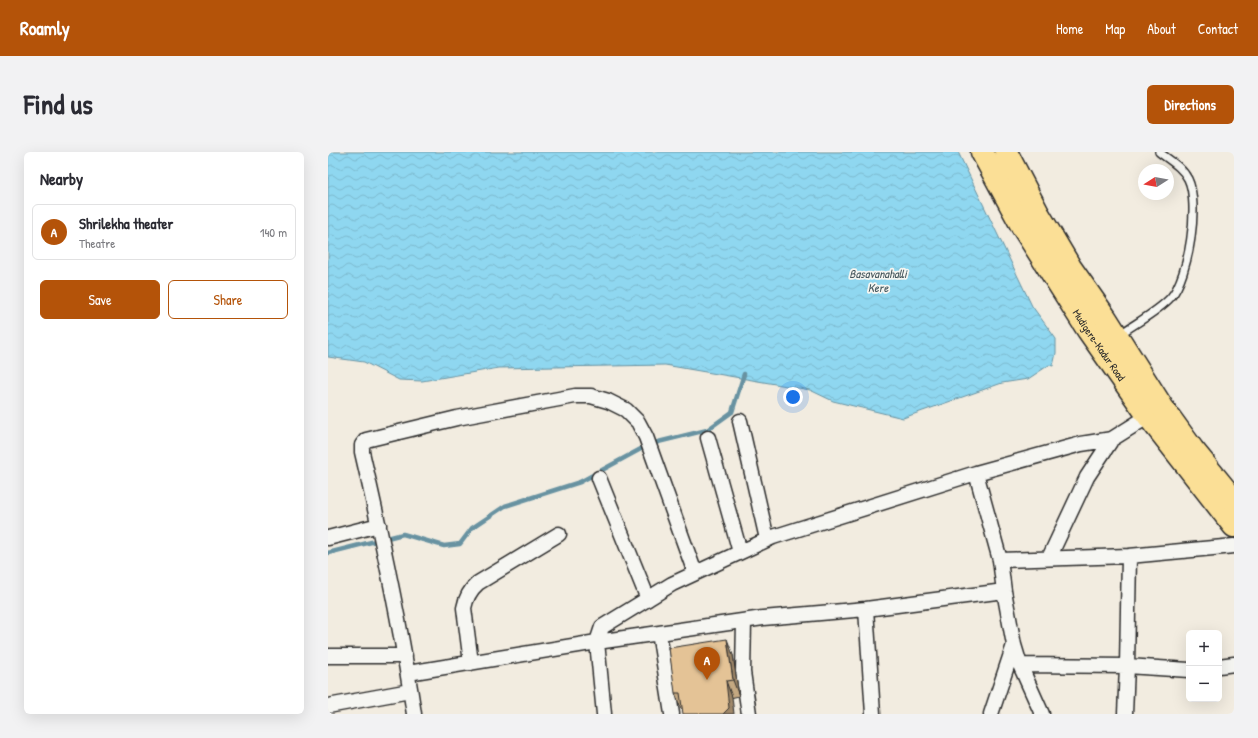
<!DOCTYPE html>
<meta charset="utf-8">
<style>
:root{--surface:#fff;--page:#f2f2f3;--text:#2b2b33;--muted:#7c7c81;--line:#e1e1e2;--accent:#b45309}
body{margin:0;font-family:"Patrick Hand",sans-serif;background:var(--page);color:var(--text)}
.controls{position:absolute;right:12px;bottom:12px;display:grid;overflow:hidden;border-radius:6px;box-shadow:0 4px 16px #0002}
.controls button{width:36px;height:36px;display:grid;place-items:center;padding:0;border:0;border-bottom:1px solid var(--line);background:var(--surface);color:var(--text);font:20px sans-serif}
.compass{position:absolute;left:810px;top:12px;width:36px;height:36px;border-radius:50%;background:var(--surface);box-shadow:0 4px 16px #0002;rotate:259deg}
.you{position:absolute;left:465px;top:245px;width:14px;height:14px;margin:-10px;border:3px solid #fff;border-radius:50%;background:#1a73e8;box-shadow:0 0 0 6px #1a73e833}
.badge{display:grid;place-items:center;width:26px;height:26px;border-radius:50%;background:var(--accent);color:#fff;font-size:13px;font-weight:700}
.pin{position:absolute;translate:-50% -33px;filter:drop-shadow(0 1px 2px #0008)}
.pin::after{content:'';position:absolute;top:21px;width:14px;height:12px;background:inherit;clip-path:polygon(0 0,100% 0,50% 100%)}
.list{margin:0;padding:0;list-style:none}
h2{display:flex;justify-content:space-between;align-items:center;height:52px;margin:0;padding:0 16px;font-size:17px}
h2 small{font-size:13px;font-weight:400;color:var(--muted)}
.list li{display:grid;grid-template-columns:26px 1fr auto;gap:12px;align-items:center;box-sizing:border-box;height:56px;margin:0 8px 8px;padding:0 8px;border:1px solid var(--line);border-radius:6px}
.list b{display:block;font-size:15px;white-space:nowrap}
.list p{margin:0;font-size:13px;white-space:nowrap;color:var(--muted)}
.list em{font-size:13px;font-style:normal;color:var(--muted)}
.actions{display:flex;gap:8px;padding:12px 16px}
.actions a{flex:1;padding:9px 0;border:1px solid var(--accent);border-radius:6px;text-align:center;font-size:14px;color:var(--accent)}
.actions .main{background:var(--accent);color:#fff}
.map{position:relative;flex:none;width:906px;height:562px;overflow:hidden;border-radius:6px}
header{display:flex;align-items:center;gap:24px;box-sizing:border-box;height:56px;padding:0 20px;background:var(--accent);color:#fff}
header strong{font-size:19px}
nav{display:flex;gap:22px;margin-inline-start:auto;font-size:14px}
.intro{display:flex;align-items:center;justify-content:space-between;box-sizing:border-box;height:96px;padding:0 24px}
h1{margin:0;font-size:28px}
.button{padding:10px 18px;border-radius:6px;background:var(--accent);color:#fff;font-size:14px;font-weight:700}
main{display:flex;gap:24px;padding:0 24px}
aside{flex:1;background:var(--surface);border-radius:6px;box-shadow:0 4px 16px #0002}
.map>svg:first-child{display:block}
.water{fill:url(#water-waves);stroke:#6792a1}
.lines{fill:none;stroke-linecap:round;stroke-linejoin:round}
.stream{stroke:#6792a1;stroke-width:4.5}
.lane-casing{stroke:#2b2b2b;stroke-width:10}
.street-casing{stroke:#2b2b2b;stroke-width:17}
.highway-casing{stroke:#2b2b2b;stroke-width:25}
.lane{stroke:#f6f6f2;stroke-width:7}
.street{stroke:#f6f6f2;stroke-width:14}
.highway{stroke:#fbdf96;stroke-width:22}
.wall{fill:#c4a881;stroke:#2b2b2b}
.shaded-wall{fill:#a08869;stroke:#2b2b2b}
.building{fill:#e4c396;stroke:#2b2b2b}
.labels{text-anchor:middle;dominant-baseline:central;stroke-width:3.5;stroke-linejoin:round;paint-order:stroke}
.street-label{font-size:11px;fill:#2b2b2b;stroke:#f6f6f2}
.water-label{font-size:12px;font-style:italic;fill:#44565c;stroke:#f6f6f2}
</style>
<header>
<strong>Roamly</strong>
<nav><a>Home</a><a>Map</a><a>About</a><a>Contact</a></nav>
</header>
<div class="intro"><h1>Find us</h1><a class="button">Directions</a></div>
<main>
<aside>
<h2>Nearby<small></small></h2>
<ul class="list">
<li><span class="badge">A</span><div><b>Shrilekha theater</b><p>Theatre</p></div><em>140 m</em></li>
</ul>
<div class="actions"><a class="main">Save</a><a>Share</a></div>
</aside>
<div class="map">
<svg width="906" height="562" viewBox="0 0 906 562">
<defs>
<pattern id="water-waves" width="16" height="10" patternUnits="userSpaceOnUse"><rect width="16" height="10" fill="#8fd7f0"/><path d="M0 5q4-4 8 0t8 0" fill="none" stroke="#7cb9ce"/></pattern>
</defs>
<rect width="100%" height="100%" fill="#f2ece0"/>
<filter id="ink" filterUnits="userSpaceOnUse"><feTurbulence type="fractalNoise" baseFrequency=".025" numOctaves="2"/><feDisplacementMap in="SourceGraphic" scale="8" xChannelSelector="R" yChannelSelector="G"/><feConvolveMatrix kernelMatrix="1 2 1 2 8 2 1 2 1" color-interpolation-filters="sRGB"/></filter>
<g filter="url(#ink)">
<!-- water -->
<path class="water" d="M0,0H630L704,154L728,187V201L725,214L721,213L700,227L674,231L575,266L505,249L482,238L337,213L171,216L94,229L71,228L36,210L0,205Z"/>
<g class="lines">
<!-- stream -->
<path class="stream" d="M0,401L75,382L116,394L132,392L144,376L177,354L252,330L322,292L379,278L404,260L416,222"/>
<defs>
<path id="lane" d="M791,183C806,172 831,159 843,145C861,124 872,51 860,27C854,15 841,8 831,0"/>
<path id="street" d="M412,269L439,387
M380,286L412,400
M648,321L672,408L676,439L686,493L692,513L714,562
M271,326L320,447
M0,386L51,373
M721,406L759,325L784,287L827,260
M672,408L801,404L906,394
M538,457L545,562
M416,469L415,520L421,562
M331,481L344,562
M0,504H77
M143,511L136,456C138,445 142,438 150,431L231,382
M692,513L799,514L861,518
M891,514L906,512
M80,521L269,490L435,466L538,457L676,439
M0,554L82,539
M86,562C73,474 54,386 34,300V293L38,288L129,266L247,244H263L280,249L298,258L310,270L318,285L367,421
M276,562L269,490L274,475L344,432L445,385L648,321L753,292L784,287
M663,562L686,493
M797,562L799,514L801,404"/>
<g id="highway">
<path id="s1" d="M654,0L694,74L760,178L821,265L906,374"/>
<path d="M678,0L711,63L742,115L777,165L834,255L865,298L906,348"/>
</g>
</defs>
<!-- lane casing -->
<use href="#lane" class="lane-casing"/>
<!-- street casing -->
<use href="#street" class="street-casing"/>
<!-- highway casing -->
<use href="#highway" class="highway-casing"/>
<!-- lane -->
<use href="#lane" class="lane"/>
<!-- street -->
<use href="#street" class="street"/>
<!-- highway -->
<use href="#highway" class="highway"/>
</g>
<!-- wall -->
<path class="wall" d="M405,503L411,544L353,557L347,541Z"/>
<!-- shaded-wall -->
<path class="shaded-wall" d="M399,487L405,503L411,544L405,528Z
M398,529L404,545L406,562H395Z"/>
<!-- building -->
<path class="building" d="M399,487L405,528L398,529L401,556L395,562H355L352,541H347L341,496Z"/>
</g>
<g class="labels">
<!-- street labels -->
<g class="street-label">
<text stroke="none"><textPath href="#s1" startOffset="226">Mudigere-Kadur Road</textPath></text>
</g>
<!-- water labels -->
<g class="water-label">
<text x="550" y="121">Basavanahalli<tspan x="550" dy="14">Kere</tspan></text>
</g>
</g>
</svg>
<div class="controls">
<button>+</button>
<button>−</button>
</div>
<svg class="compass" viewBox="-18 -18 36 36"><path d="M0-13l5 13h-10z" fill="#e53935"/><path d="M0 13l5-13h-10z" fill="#7c7c81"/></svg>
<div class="you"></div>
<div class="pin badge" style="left:379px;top:528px">A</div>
</div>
</main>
